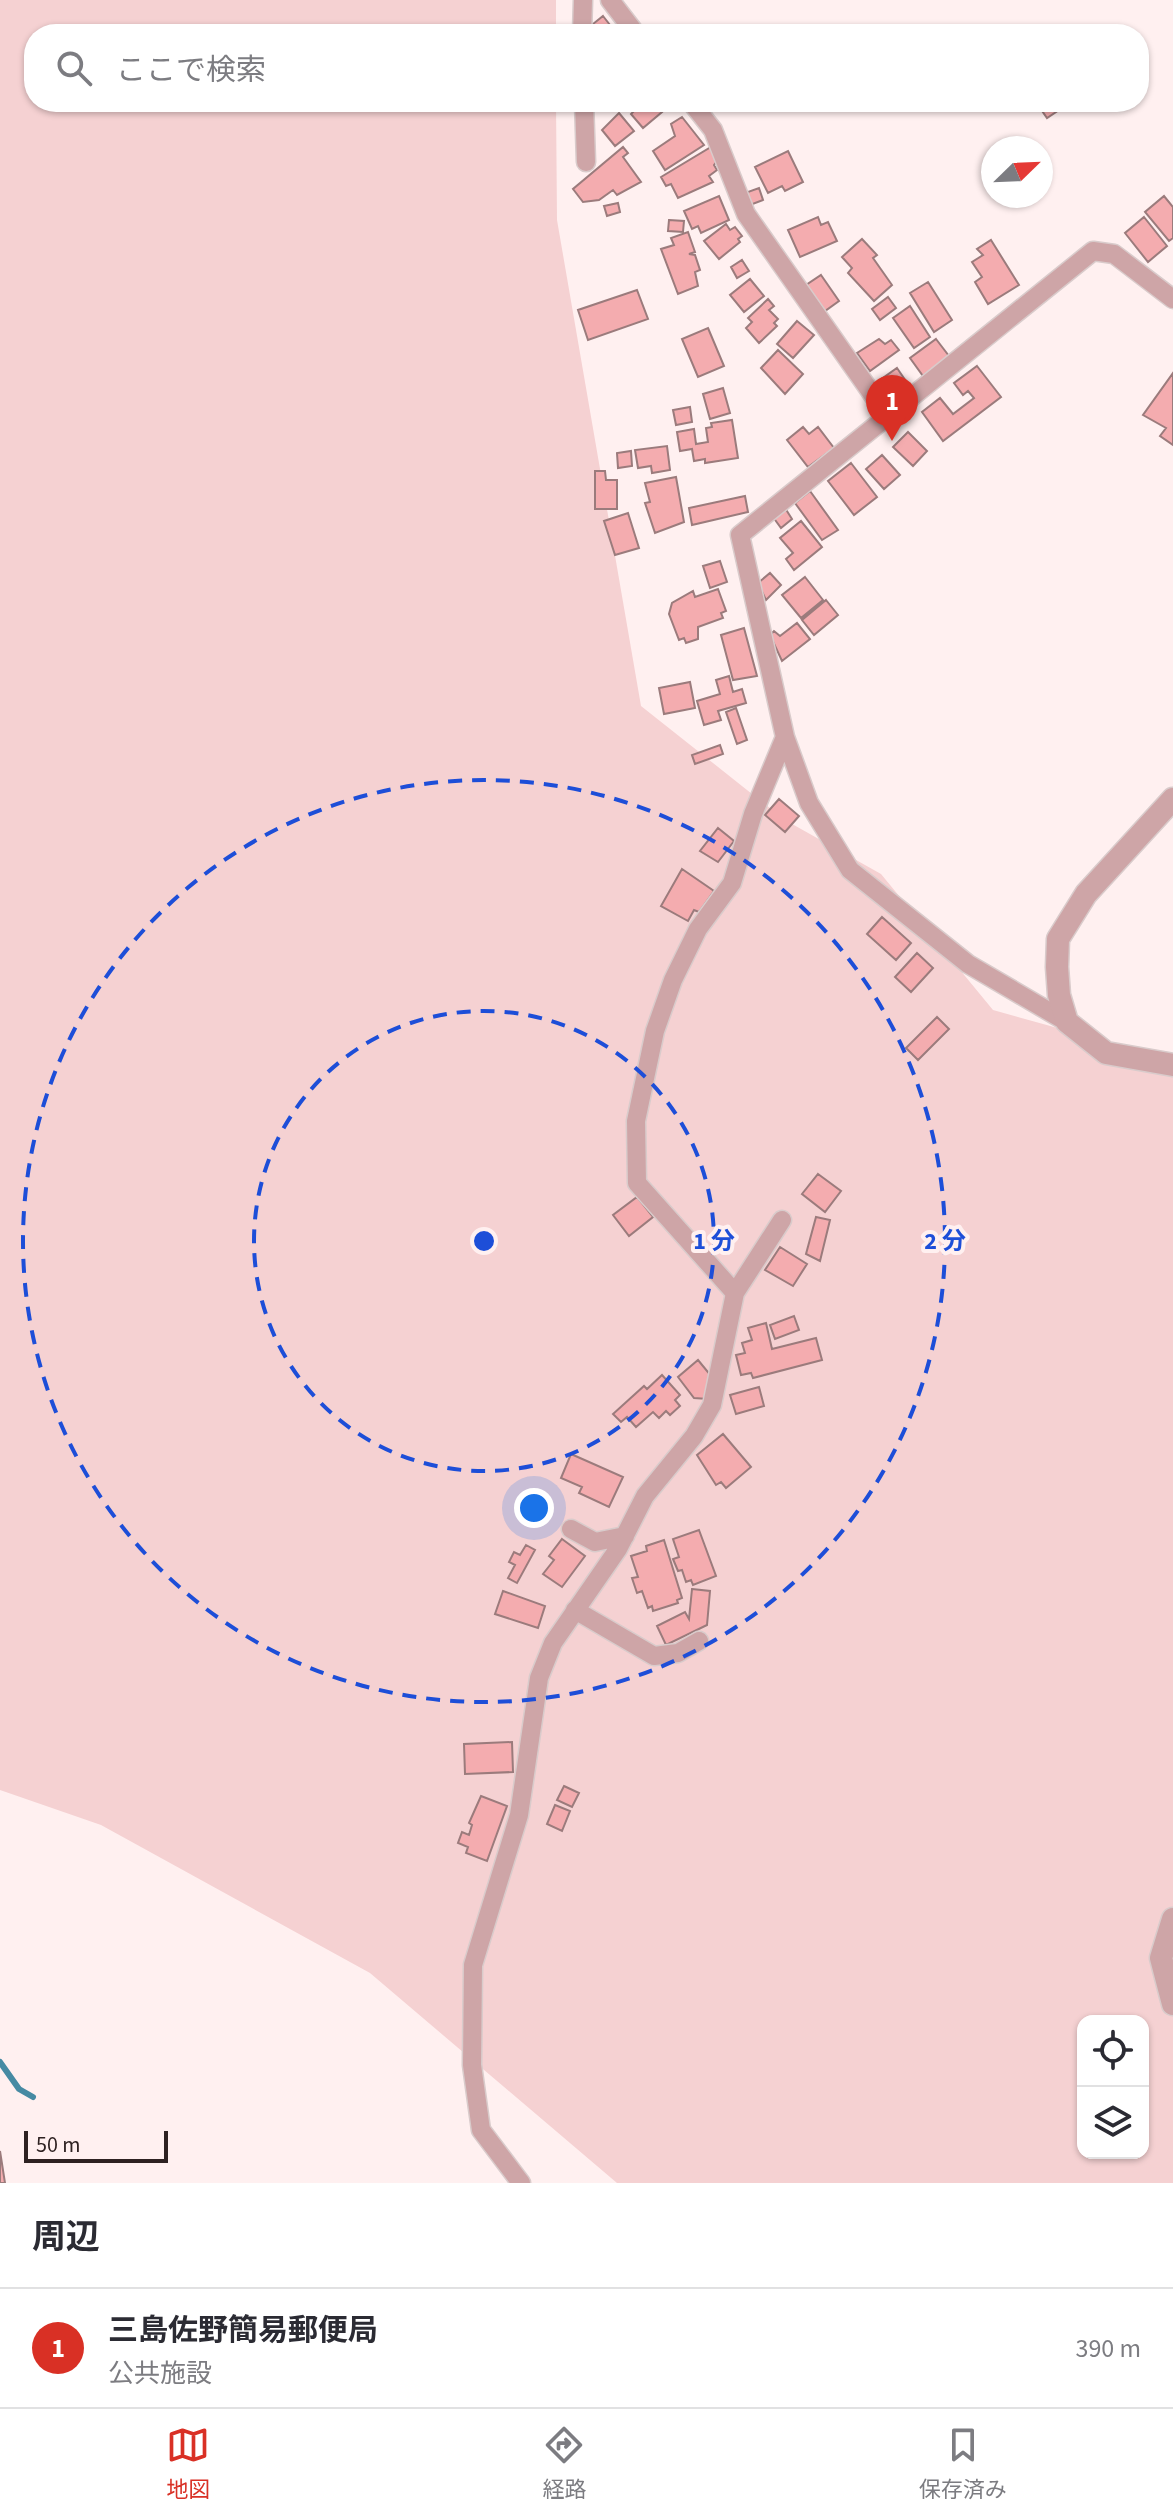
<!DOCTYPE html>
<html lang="ja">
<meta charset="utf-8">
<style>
:root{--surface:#fff;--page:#f7f7f7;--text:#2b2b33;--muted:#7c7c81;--line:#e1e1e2;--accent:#d93025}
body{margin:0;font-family:"Source Sans 3","Noto Sans JP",sans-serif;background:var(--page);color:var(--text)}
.controls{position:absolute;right:24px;bottom:24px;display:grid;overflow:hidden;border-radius:16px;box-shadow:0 2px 6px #0004}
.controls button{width:72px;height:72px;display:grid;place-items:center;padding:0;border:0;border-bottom:2px solid var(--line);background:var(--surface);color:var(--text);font:40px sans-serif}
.compass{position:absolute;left:981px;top:136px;width:72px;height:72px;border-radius:50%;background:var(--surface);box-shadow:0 2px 6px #0004;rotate:67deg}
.scale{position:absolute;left:24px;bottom:20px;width:144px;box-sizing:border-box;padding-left:8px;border:4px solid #2e2121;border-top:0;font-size:22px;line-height:28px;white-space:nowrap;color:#2e2121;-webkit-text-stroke:6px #fff0f0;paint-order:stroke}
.you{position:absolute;left:534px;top:1508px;width:28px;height:28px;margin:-20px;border:6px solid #fff;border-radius:50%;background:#1a73e8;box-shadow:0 0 0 12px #1a73e833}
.badge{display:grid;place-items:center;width:52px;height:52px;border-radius:50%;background:var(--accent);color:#fff;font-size:26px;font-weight:700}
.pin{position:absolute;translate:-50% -66px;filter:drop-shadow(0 2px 4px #0008)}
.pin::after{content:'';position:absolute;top:42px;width:28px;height:24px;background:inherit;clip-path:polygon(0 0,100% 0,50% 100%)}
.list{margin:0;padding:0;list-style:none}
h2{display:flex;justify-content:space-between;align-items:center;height:104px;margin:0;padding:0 32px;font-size:34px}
h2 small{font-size:26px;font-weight:400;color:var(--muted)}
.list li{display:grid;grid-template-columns:52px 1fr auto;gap:24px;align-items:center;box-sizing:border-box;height:120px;padding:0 32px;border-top:2px solid var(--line)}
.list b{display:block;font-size:30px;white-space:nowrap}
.list p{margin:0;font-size:26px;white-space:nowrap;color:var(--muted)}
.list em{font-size:26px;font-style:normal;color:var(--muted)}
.icon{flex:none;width:44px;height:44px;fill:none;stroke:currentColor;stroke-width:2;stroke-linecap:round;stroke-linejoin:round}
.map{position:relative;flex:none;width:1173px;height:2183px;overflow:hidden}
.search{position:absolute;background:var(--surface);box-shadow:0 2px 6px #0004;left:24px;right:24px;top:24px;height:88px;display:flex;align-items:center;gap:20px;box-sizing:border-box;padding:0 28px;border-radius:32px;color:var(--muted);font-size:30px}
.sheet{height:224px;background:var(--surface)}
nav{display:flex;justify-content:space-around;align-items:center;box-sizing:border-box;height:112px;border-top:2px solid var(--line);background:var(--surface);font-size:22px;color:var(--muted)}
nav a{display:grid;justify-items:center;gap:4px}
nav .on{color:var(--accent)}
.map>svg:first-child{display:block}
.green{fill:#f5d1d2;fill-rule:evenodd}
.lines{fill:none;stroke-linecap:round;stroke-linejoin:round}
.stream{stroke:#468aa3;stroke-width:6}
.building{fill:#f4acaf;stroke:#9b7b7c;stroke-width:2}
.minor-casing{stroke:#d9cbcb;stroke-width:21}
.tertiary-casing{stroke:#d9cbcb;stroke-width:25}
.minor{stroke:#cea5a7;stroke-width:18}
.tertiary{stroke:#cea5a7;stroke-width:22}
.ring{fill:none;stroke:#1d4ed8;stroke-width:4;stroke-dasharray:14 10}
.centre{fill:#1d4ed8;stroke:#fff0f0;stroke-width:4}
.ring-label{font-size:24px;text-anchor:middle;font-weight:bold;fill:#1d4ed8;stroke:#fff0f0;stroke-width:8;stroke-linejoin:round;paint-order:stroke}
</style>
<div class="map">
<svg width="1173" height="2183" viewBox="0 0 1173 2183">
<rect width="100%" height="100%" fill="#fff0f0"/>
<!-- green -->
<path class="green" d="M0,0H556V34H34V102H556L557,220L641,706L785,820L881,874L993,1010L1173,1060V2183H617L370,1973L101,1825L0,1790ZM1083,2021H1143V2153H1083Z"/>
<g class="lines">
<!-- stream -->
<path class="stream" d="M0,2062L19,2089L33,2097"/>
</g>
<!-- building -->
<path class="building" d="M603,16L617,34H596L593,24Z
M629,102H654L662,112L643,128L631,114L635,110Z
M1036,102H1053L1059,110L1047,118Z
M619,113L634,131L615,146L602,130Z
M682,117L704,145L665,170L653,151L675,136L671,124Z
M623,147L628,153L623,157L641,182L617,195L613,190L599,200L583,202L573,189Z
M711,147L717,161L714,165L717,170L709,176L713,182L678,198L671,184L666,186L661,177Z
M788,151L803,182L785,191L782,186L768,193L755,167Z
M759,188L763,200L750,205L745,193Z
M719,196L729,220L701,233L698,226L692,229L684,211Z
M1164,196L1173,207V238L1169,241L1145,212Z
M618,203L620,212L607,216L604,206Z
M818,217L821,225L828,222L837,241L800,257L788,230Z
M1144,217L1167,246L1148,262L1125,233Z
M669,220L684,221L683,232L668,231Z
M726,224L730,230L735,227L742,236L738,239L740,242L719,259L704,241Z
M688,232L695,252L689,254L695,255L700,270L695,272L698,286L678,294L661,249L674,245L671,238Z
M862,239L877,255L873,258L892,285L874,301L848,273L852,268L842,257Z
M991,240L1019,285L988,304L975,282L982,277L972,262L983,255L977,249Z
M742,260L749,271L737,278L731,267Z
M821,275L839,301L825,311L806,285Z
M750,279L764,296L744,312L730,295Z
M928,282L952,320L934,332L910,293Z
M637,290L648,319L588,340L578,310Z
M888,297L896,308L880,320L872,309Z
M768,299L774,306L769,310L778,319L774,323L777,326L759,343L746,328L752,322L748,318Z
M910,306L930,337L914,348L893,318Z
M797,321L814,335L793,358L777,344Z
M708,328L724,366L698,377L682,339Z
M879,339L885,344L891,340L899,350L870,371L857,353Z
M936,339L949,356L923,376L910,358Z
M778,350L803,374L785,394L761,368Z
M977,366L1001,397L943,441L922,412L940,398L953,414L974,398L968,391L963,395L954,383Z
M897,368L910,387L894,399L880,380Z
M1173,373V445L1160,436L1166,428L1143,415Z
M723,388L730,413L710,419L703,394Z
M690,407L692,422L676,425L673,410Z
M732,420L738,458L705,463V459L694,461L692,449L680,451L677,432L694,429L696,444L708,442L706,428L712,427L711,423Z
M803,427L809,434L818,427L834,448L808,467L787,440Z
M908,432L927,451L913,466L893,447Z
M667,446L670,470L652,473L651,466L638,468L635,450Z
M631,451L632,466L618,468L617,453Z
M882,455L900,475L884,489L866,469Z
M851,463L877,497L854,515L828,481Z
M595,471H605L606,480H617V509H595Z
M676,477L684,522L655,533L645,503L650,502L645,483Z
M810,491L838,530L822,540L795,503Z
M745,496L748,512L692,525L689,508Z
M785,508L792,519L781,528L773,517Z
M628,513L639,548L615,555L604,521Z
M801,521L822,547L794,570L786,559L793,553L780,538Z
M720,561L727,582L710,588L703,566Z
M770,573L781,585L766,600L758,583Z
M805,577L823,600L801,618L782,595Z
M718,589L726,611L721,613L723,618L698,627V639L686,643L684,638L679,640L669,614L672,603L693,591L695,597Z
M826,600L838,615L814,635L802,620Z
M797,623L810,639L782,661L770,635L774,631L780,636Z
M744,628L757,676L733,680L721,635Z
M729,676L733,692L742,689L746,703L718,711L721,720L704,725L697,701L720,694L716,680Z
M690,682L695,708L664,714L659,688Z
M736,708L747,740L737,744L726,712Z
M720,745L723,754L695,764L692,755Z
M779,799L799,816L785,832L765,815Z
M718,828L734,841L718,862L700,851Z
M682,869L714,891L699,912L694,910L688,921L661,906Z
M882,917L911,943L896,960L867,934Z
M917,953L933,968L911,992L895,977Z
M937,1017L949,1029L918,1060L906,1048Z
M818,1174L841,1191L825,1212L802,1194Z
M637,1197L653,1217L629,1236L613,1215Z
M816,1217L830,1220L820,1261L806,1254Z
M780,1247L807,1264L793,1286L765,1270Z
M794,1316L799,1330L775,1339L770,1325Z
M766,1323L772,1349L816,1338L822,1360L753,1378L751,1373L741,1375L736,1355L745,1353L742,1343L752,1340L748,1328Z
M698,1360L712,1377L708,1399L694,1398L678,1377Z
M662,1375L680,1395L675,1400L680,1406L670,1415L666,1411L659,1418L653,1412L636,1427L627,1417L621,1422L613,1414L644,1386L647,1389Z
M759,1387L764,1406L736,1414L730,1395Z
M723,1434L751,1467L726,1488L721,1482L716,1485L697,1455Z
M571,1454L623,1477L609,1507L579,1493L582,1487L561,1478Z
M699,1530L716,1576L693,1585L691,1580L686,1582L682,1570L678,1571L673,1559L679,1557L673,1539Z
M562,1539L585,1556L562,1587L543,1574L554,1560L549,1556Z
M664,1540L682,1598L677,1600L678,1603L653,1611L652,1606L648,1608L642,1591L637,1593L632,1578L638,1577L631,1556L647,1551L646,1546Z
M526,1545L535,1550L517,1583L508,1578L515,1565L509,1562L514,1552L520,1555Z
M692,1589L710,1591L707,1625L666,1645L657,1626L685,1612L689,1619Z
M503,1591L545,1606L538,1628L495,1614Z
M512,1742L513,1772L465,1774L464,1744Z
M564,1786L579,1793L572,1807L557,1800Z
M481,1796L507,1806L487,1861L466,1853L468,1847L458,1843L462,1832L469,1835L472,1825L469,1823Z
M555,1805L570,1811L562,1831L547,1824Z
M0,2151L5,2183H0Z"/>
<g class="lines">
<defs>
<path id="minor" d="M610,0L636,34
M582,34L583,0
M584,102L586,162
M691,102L713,130L746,214L889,418
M1067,1022L968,964L850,870L809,803L785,737L740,535L1093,251L1114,254L1173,299
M735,1293L782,1220
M571,1529L595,1542L625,1536
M575,1610L654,1656L678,1653L699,1641
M521,2183L481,2130L472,2065L473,1965L519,1815L539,1678L553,1643L618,1549L645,1496L694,1436L712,1405L735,1293L637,1183L636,1121L655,1031L673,980L698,929L732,883L753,814L785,737"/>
<path id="tertiary" d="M1173,799L1086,894L1058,939L1057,967L1059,995L1067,1022L1106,1053L1173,1065
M1173,1919L1161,1958L1173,2004"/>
</defs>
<!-- minor casing -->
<use href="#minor" class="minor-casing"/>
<!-- tertiary casing -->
<use href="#tertiary" class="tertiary-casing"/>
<!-- minor -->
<use href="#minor" class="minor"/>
<!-- tertiary -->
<use href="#tertiary" class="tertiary"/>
</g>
<!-- distance rings -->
<g class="ring">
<circle cx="484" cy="1241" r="230"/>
<circle cx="484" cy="1241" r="461"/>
</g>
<circle cx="484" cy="1241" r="12" class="centre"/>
<g class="ring-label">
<text x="714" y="1249">1 分</text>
<text x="945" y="1249">2 分</text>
</g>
</svg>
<div class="controls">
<button><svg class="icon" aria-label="locate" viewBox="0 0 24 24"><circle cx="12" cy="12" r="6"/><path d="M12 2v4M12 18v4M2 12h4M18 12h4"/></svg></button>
<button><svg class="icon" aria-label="layers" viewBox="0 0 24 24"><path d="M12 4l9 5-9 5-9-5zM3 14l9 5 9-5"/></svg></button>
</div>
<svg class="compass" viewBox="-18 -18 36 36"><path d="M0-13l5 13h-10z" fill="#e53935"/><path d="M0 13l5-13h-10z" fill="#7c7c81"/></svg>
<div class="scale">50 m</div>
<div class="you"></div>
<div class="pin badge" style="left:892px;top:441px">1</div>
<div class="search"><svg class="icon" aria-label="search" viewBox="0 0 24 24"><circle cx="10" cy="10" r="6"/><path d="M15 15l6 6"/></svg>ここで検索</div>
</div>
<section class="sheet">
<h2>周辺<small></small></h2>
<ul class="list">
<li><span class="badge">1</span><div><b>三島佐野簡易郵便局</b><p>公共施設</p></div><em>390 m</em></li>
</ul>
</section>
<nav>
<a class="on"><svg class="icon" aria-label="map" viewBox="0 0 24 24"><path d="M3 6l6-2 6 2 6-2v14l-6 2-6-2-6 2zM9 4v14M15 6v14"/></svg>地図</a>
<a><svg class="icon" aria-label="directions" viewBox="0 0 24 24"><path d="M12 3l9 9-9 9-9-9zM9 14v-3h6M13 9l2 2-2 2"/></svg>経路</a>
<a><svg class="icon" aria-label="saved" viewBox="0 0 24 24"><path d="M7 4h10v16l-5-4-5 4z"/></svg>保存済み</a>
</nav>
